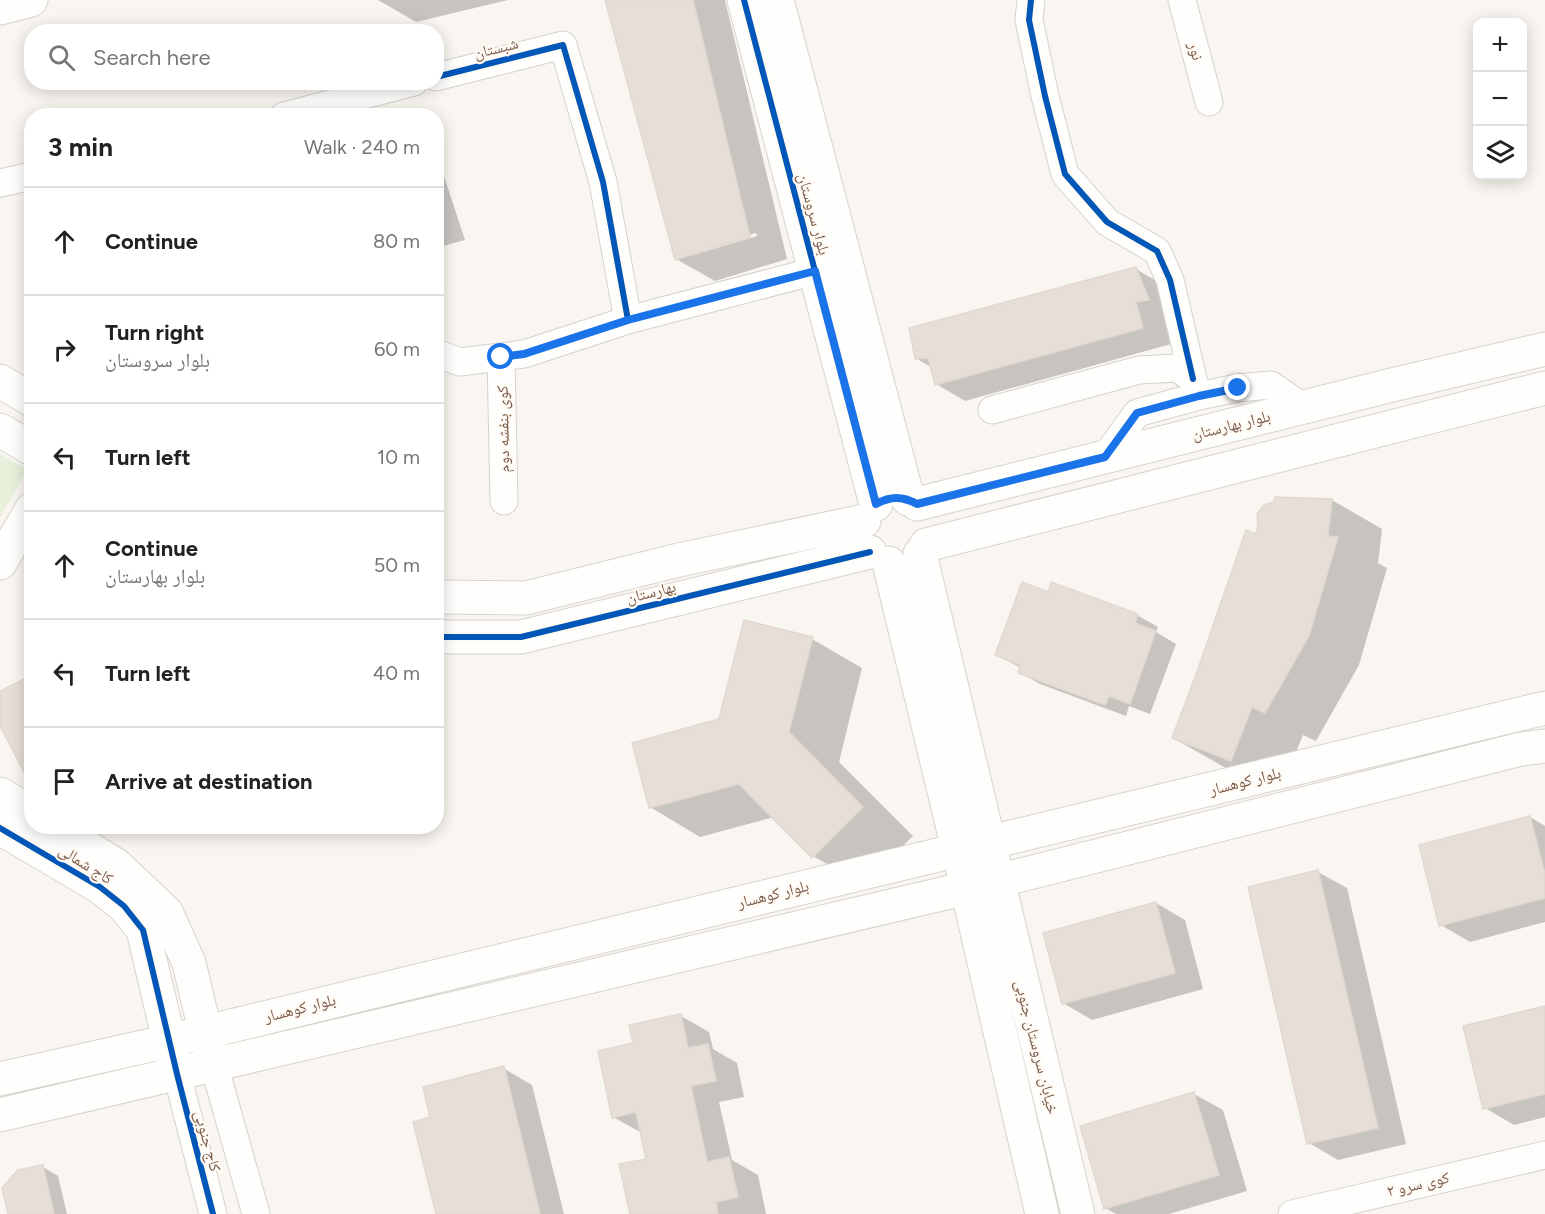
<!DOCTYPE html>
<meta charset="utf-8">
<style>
:root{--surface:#fff;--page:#f2f2f2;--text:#222;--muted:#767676;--line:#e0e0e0}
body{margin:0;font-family:Figtree,"Noto Naskh Arabic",sans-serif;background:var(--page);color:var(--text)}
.controls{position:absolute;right:18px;top:18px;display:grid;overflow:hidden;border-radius:12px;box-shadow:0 3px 15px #0003}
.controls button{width:54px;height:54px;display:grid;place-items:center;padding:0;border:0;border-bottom:2px solid var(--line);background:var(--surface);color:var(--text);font:30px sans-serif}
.stop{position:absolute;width:18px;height:18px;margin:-14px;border:4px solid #1a73e8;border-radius:50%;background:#fff}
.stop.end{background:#1a73e8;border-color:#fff;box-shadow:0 2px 6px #0008}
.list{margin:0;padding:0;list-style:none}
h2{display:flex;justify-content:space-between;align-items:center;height:78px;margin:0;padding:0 24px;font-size:26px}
h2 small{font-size:20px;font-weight:400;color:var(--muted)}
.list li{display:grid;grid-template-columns:39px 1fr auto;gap:18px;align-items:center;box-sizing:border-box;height:108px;padding:0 24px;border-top:2px solid var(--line)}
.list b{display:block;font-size:22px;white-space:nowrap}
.list p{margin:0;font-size:20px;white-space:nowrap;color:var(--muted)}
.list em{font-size:20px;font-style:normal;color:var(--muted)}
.icon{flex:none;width:33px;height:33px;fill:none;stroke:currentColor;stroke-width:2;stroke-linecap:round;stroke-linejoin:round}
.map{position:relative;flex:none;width:1545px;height:1214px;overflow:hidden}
.search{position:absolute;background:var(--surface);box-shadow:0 3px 15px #0003;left:24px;top:24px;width:420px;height:66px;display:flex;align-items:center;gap:15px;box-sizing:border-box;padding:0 21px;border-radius:24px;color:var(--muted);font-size:22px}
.panel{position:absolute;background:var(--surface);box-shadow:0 3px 15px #0003;left:24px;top:108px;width:420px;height:726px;border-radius:24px}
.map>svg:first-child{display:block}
.green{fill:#e7f0db}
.shadow{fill:#0003;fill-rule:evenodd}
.building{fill:#e6ded7;stroke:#e2d8d2;stroke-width:1.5}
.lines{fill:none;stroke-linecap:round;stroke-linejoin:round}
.street-casing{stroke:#d7d1cb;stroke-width:29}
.secondary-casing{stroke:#d9d2cb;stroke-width:35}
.street{stroke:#fefefd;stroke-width:27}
.secondary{stroke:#fefefd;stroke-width:33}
.cycleway-casing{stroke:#fffaf3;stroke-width:10}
.cycleway{stroke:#0057b8;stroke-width:6}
.route{stroke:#1a73e8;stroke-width:8}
.labels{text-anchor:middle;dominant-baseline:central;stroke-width:4.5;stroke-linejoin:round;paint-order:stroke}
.street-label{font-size:16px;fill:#7a5c4d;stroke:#fffaf3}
</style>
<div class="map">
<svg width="1545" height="1214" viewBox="0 0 1545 1214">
<rect width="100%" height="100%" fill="#f9f5f0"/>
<!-- green -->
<path class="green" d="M0,454L27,470L0,517Z"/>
<!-- shadow -->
<path class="shadow" d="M378,0H508L416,22Z
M606,0H725L787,259L715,281L676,259ZM756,233L757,236L704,252V249Z
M436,162L440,164L465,240L436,248Z
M1136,269L1165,286L1177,316L1164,318L1171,344L965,401L936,384L932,368L916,358Z
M1332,500L1382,529L1378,563L1387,568L1359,665L1316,741L1303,735L1281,789L1224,767L1173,738L1256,537Z
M1049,593L1137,615L1158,627L1156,632L1176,644L1150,714L1129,706L1126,716L1040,684L1019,672L1021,668L997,655Z
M812,639L862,668L839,762L913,836L863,885L813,856L774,817L700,837L650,807L721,720Z
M32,677V775L25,771L0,723V693Z
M1530,817L1545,826V922L1470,942L1441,925Z
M1318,872L1347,888L1406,1144L1338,1160L1309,1143Z
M1156,903L1185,920L1203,989L1092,1020L1063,1003Z
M1545,1007V1117L1514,1125L1485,1108Z
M681,1016L709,1032L713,1049L737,1063L744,1097L719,1102L732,1160L758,1175L766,1214H631L647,1160L642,1133L613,1117L635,1044Z
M503,1068L532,1085L564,1214H437L432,1118Z
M1194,1094L1223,1110L1247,1191L1169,1214H1116L1105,1208Z
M43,1167L58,1176L67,1214H9Z"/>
<!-- building -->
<path class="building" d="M605,0H693L750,237L675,260Z
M1136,267L1149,300L1136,302L1143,328L935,385L928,358L915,359L909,328Z
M1275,497L1332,499L1328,536L1338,537L1309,636L1265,713L1252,707L1231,761L1172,738L1198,669L1246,530L1255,534L1258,528L1257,514L1264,505L1274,502Z
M1022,582L1048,592L1051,582L1138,614L1135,623L1156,631L1130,704L1109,696L1105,705L1018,673L1020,665L995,655Z
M744,620L813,637L789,732L863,807L812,858L739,784L649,808L632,743L719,719Z
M32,675V768L24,772L0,726V691Z
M1530,816L1545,874V898L1439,926L1419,845Z
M1318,870L1378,1128L1307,1144L1248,887Z
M1156,902L1175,973L1062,1004L1043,933Z
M1545,1006V1094L1483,1109L1463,1026Z
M681,1014L688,1048L708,1044L716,1081L691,1086L707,1162L729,1157L738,1197L716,1202L718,1214H630L619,1164L646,1159L636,1112L612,1118L598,1051L633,1043L629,1025Z
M504,1066L540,1214H436L413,1122L430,1117L423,1087Z
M1194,1092L1219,1175L1104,1209L1080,1126Z
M43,1165L54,1214H8L2,1188L18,1170Z"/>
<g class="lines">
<defs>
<path id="street" d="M1031,0L1029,20L1045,96L1065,174L1107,222L1157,251L1170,280L1193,379
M1182,0L1209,102
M436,77L563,45L603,182L628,320
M284,116L414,82
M0,183L32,176
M436,353L460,362L524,354L628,320L815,271
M501,357L504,501
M992,410L1139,370L1177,368L1193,379L1196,389
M1105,457L1137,413L1199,396L1237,388L1271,385L1303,407
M214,1065L256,1214
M177,1074L213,1214
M1292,1214L1545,1155"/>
<path id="secondary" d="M744,0L876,504
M777,0L908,499
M0,8L31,0
M0,381L32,400
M0,430L32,449
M917,504L1392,385L1545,349
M926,545L1545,388
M920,554L1078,1214
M0,563L32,509
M889,563L958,849L1042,1214
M436,597L526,598L679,560L864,521
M436,637H521L870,552
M0,794L32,813
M53,826L116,865L166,912L189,963L210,1051
M0,828L100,887L124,906L143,930L174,1062
M0,1079L169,1041L1545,708
M0,1115L997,881L1521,749L1545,746"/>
</defs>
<!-- street casing -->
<use href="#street" class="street-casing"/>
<!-- secondary casing -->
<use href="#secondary" class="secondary-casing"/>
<!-- street -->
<use href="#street" class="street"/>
<!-- secondary -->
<use href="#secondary" class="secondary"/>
<defs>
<path id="cycleway" d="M744,0L876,504
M1031,0L1029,20L1045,96L1065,174L1107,222L1157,251L1170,280L1193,379
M436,77L563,45L603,182L628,320
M436,637H521L870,552
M0,828L100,887L124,906L143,930L177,1074L213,1214"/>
</defs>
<!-- cycleway casing -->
<use href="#cycleway" class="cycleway-casing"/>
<!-- cycleway -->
<use href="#cycleway" class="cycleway"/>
</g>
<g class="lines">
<!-- route -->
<path class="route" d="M501,357L524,354L628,320L815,271L876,504C891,496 902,496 917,504L1105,457L1137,413L1199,396L1238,388"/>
</g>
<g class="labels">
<!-- street labels -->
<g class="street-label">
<text transform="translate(496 48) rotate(-14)">شبستان</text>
<text transform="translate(1196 51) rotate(75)">نور</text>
<text transform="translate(814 214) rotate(75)">بلوار سروستان</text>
<text transform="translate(1231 425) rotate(-14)">بلوار بهارستان</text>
<text transform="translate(503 429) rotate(-91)">کوی بنفشه دوم</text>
<text transform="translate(651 592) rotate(-14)">بهارستان</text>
<text transform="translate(1245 781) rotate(-14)">بلوار کوهسار</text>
<text transform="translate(86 864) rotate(32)">کاج شمالی</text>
<text transform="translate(773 894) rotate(-14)">بلوار کوهسار</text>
<text transform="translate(300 1008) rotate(-14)">بلوار کوهسار</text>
<text transform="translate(1037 1047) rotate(76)">خیابان سروستان جنوبی</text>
<text transform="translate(208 1141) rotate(75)">کاج جنوبی</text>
<text transform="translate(1418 1184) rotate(-13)">کوی سرو ۲</text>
</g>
</g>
</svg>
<div class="controls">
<button>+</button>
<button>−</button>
<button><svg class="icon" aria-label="layers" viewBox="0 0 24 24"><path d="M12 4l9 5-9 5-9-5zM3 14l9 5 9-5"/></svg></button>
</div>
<div class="stop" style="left:501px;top:357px"></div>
<div class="stop end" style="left:1238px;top:388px"></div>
<div class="search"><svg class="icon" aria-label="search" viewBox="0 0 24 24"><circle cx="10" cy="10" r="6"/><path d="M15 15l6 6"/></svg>Search here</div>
<section class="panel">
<h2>3 min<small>Walk · 240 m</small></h2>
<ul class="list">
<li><svg class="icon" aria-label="ahead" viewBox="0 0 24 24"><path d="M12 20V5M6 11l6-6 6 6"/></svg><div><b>Continue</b></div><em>80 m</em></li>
<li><svg class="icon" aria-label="right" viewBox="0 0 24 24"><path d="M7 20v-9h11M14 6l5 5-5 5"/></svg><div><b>Turn right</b><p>بلوار سروستان</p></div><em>60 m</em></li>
<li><svg class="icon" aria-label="left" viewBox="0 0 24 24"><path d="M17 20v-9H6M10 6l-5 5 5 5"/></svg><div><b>Turn left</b></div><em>10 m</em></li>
<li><svg class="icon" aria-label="ahead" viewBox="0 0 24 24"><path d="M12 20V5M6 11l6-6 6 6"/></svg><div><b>Continue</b><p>بلوار بهارستان</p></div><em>50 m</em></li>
<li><svg class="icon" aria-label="left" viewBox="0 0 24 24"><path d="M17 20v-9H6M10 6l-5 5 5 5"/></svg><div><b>Turn left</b></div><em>40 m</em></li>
<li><svg class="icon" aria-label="arrive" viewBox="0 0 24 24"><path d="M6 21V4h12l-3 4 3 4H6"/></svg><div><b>Arrive at destination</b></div></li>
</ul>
</section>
</div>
